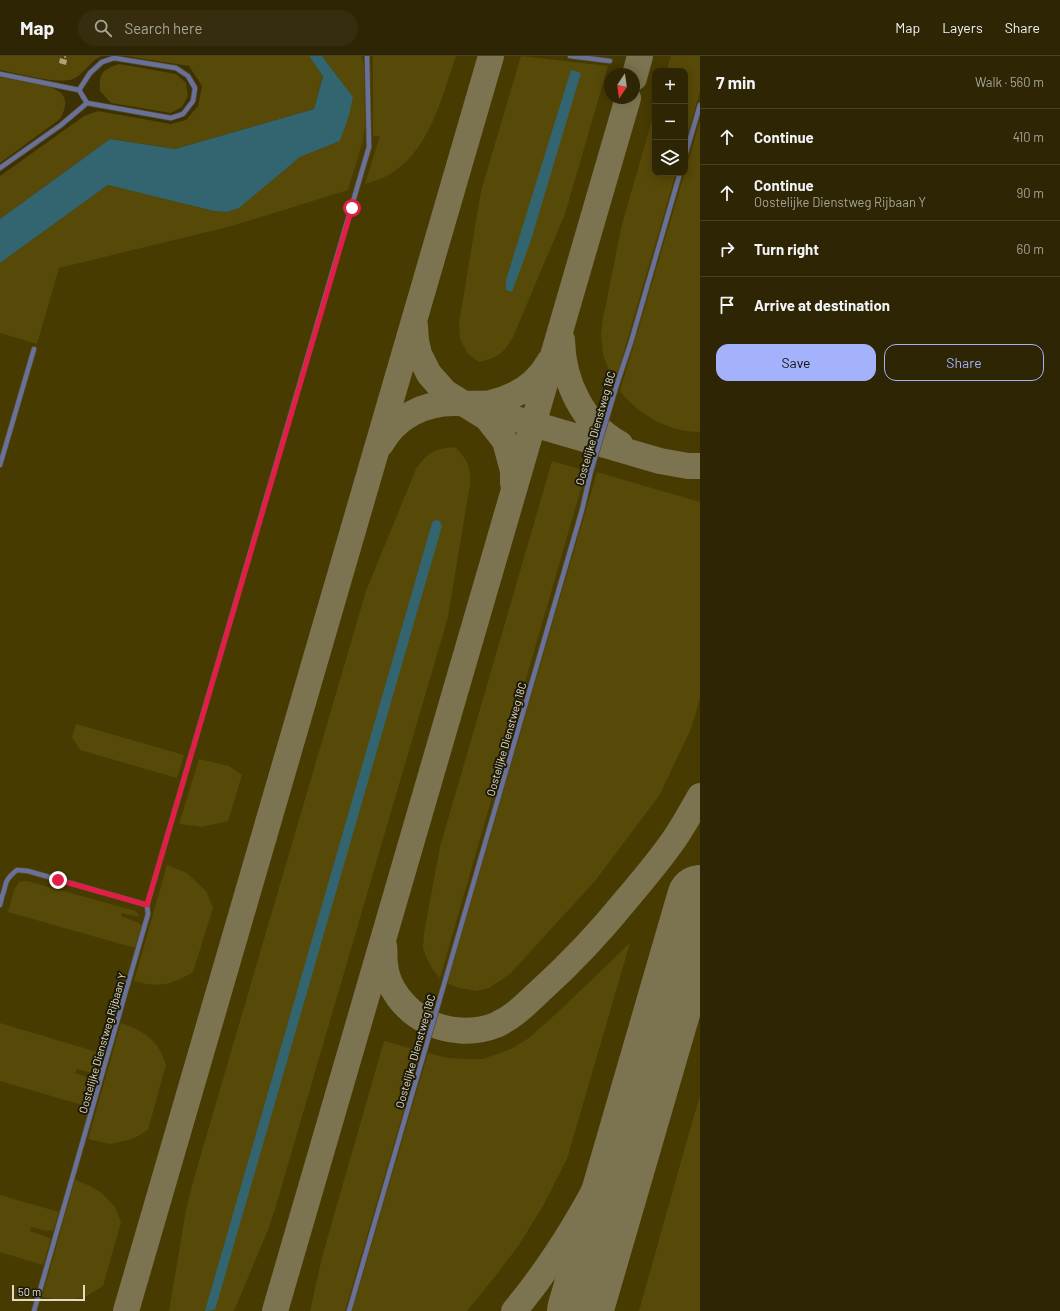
<!DOCTYPE html>
<meta charset="utf-8">
<style>
:root{--surface:#2d2504;--page:#352d0e;--text:#f1f3f6;--muted:#a7a59a;--line:#484226;--accent:#a4b2fc}
body{margin:0;font-family:Barlow,sans-serif;background:var(--page);color:var(--text)}
.controls{position:absolute;right:12px;top:12px;display:grid;overflow:hidden;border-radius:8px;box-shadow:0 2px 10px #0003}
.controls button{width:36px;height:36px;display:grid;place-items:center;padding:0;border:0;border-bottom:1px solid var(--line);background:var(--surface);color:var(--text);font:20px sans-serif}
.compass{position:absolute;left:604px;top:12px;width:36px;height:36px;border-radius:50%;background:var(--surface);box-shadow:0 2px 10px #0003;rotate:193deg}
.scale{position:absolute;left:12px;bottom:10px;width:73px;box-sizing:border-box;padding-left:4px;border:2px solid #e2dcc6;border-top:0;font-size:11px;line-height:14px;white-space:nowrap;color:#e2dcc6;-webkit-text-stroke:3px #1e1a08;paint-order:stroke}
.stop{position:absolute;width:12px;height:12px;margin:-9px;border:3px solid #e11d48;border-radius:50%;background:#fff}
.stop.end{background:#e11d48;border-color:#fff;box-shadow:0 1px 4px #0008}
.list{margin:0;padding:0;list-style:none}
h2{display:flex;justify-content:space-between;align-items:center;height:52px;margin:0;padding:0 16px;font-size:17px}
h2 small{font-size:13px;font-weight:400;color:var(--muted)}
.list li{display:grid;grid-template-columns:26px 1fr auto;gap:12px;align-items:center;box-sizing:border-box;height:56px;padding:0 16px;border-top:1px solid var(--line)}
.list b{display:block;font-size:15px;white-space:nowrap}
.list p{margin:0;font-size:13px;white-space:nowrap;color:var(--muted)}
.list em{font-size:13px;font-style:normal;color:var(--muted)}
.actions{display:flex;gap:8px;padding:12px 16px}
.actions a{flex:1;padding:9px 0;border:1px solid var(--accent);border-radius:12px;text-align:center;font-size:14px;color:var(--accent)}
.actions .main{background:var(--accent);color:#111}
.icon{flex:none;width:22px;height:22px;fill:none;stroke:currentColor;stroke-width:2;stroke-linecap:round;stroke-linejoin:round}
.map{position:relative;flex:none;width:700px;height:1255px;overflow:hidden}
header{display:flex;align-items:center;gap:24px;box-sizing:border-box;height:56px;padding:0 20px;background:var(--surface);border-bottom:1px solid var(--line)}
header strong{font-size:19px}
nav{display:flex;gap:22px;margin-inline-start:auto;font-size:14px}
.search{width:280px;height:36px;background:var(--page);display:flex;align-items:center;gap:10px;box-sizing:border-box;padding:0 14px;border-radius:22px;color:var(--muted);font-size:15px}
main{display:flex}
aside{flex:1;background:var(--surface)}
.map>svg:first-child{display:block}
.built{fill:#473b02;fill-rule:evenodd}
.green{fill:#574908}
.water{fill:#336571}
.lines{fill:none;stroke-linecap:round;stroke-linejoin:round}
.taxiway{stroke:#7c7350;stroke-width:26}
.runway{stroke:#7c7350;stroke-width:66}
.building{fill:#afa378}
.service-casing{stroke:#574c24;stroke-width:6}
.path{stroke:#928968;stroke-width:2;stroke-dasharray:3 2;stroke-linecap:butt}
.service{stroke:#69719a;stroke-width:4.5}
.route{stroke:#e11d48;stroke-width:5}
.labels{text-anchor:middle;dominant-baseline:central;stroke-width:4;stroke-linejoin:round;paint-order:stroke}
.street-label{font-size:11px;fill:#e2dcc6;stroke:#1e1a08}
</style>
<header>
<strong>Map</strong>
<div class="search"><svg class="icon" aria-label="search" viewBox="0 0 24 24"><circle cx="10" cy="10" r="6"/><path d="M15 15l6 6"/></svg>Search here</div>
<nav><a>Map</a><a>Layers</a><a>Share</a></nav>
</header>
<main>
<div class="map">
<svg width="700" height="1255" viewBox="0 0 700 1255">
<rect width="100%" height="100%" fill="#3c3105"/>
<!-- built -->
<path class="built" d="M322,0H700V1255H0V207L353,41ZM655,15H685V117H655ZM610,18H634V42H610Z"/>
<!-- green -->
<path class="green" d="M0,0H102C90,4 85,18 73,23C59,29 17,17 0,14Z
M125,0H309L323,19L314,53L175,93L110,83L0,163V120L84,60L98,55L171,68L186,64L198,50L202,30L189,10Z
M322,0H362L364,10L365,70L362,88L348,134L232,170L59,212L37,288L0,277V207L108,129L214,155L227,156L239,152L300,101L340,85L353,41Z
M373,0H456C441,43 429,100 383,122C378,124 371,126 365,128L380,80H373Z
M521,0L608,10L565,158L513,281C503,298 498,301 479,306L468,298L460,283L459,267L481,135Z
M671,0H699L700,2V35L685,87V15H666Z
M119,8L176,18L186,27L188,40L182,51L171,57L111,47L100,35C99,17 102,14 119,8Z
M0,21C10,23 21,25 31,27C53,31 76,35 60,63L0,107Z
M655,54V117H676L615,326L610,318L603,298L601,279L603,262L622,168Z
M700,65V376C668,376 639,359 620,335Z
M455,391C468,404 471,411 470,429L448,561L275,1153L268,1174L234,1255H169L186,1154L192,1129L366,535L416,413C428,396 433,393 455,391Z
M552,405L586,415L440,922L433,914L427,903L423,892L424,877L440,791Z
M597,416L700,446V642L691,673L659,740L595,825L510,918L489,932L476,935L459,932L447,927Z
M76,668L184,699L177,722L80,694L72,681Z
M199,703L229,710L242,719L228,765L202,771L179,768Z
M167,809L187,817L206,835L213,852L193,916C172,929 158,932 134,925Z
M27,825L136,855L140,861L122,857L121,860L139,867V868L142,869L135,892L8,856L14,834L19,826Z
M630,887L567,1103L543,1150L519,1189L497,1218L467,1255H352L428,997L447,1002L465,1003H483L511,993L529,982L557,957Z
M0,967L104,998L99,1017H92L77,1013L75,1017L93,1023V1025L96,1026L89,1051L0,1025Z
M121,967C145,976 158,983 166,1009L148,1074L133,1083L110,1088L88,1083Z
M384,985L421,995L345,1255H310L322,1201Z
M700,1040V1255H639L691,1070Z
M75,1124L90,1130L102,1137L115,1151L121,1166L103,1230L85,1241L64,1245L42,1241Z
M0,1139L59,1156L53,1175L50,1174L46,1175L31,1171L30,1175L48,1181V1182L51,1183L43,1209L0,1196Z"/>
<!-- water -->
<path class="water" d="M309,0H322L353,41L349,59L340,85L300,101L239,152L227,156L214,155L108,129L0,207V163L110,83L175,93L314,53L323,20Z
M571,14L581,17L531,184L512,236L506,234V224Z
M435,464L440,465L442,470L215,1254L205,1255L432,467Z"/>
<g class="lines">
<!-- taxiway -->
<path class="taxiway" d="M634,22L640,0
M415,270L416,285L419,298L429,318L445,336L487,362L505,385L513,415V427
M562,284C563,326 583,368 620,388
M464,348L660,405L688,410H700
M381,388C396,361 424,347 454,347C466,347 480,349 491,347C516,341 537,328 549,306
M384,890C385,896 384,902 385,908C387,932 405,954 426,965C446,976 474,978 496,969C514,961 527,947 541,934C572,906 600,876 626,844C643,824 660,804 675,782C684,769 692,754 700,740
M126,1255L491,0
M275,1255L628,42
M514,1255C555,1206 595,1140 620,1081C634,1050 646,1017 658,985"/>
<!-- runway -->
<path class="runway" d="M580,1255L700,842"/>
</g>
<!-- building -->
<path class="building" d="M60,2L67,4L66,9L59,7Z"/>
<g class="lines">
<defs>
<path id="service" d="M570,0L610,5
M0,18L79,34L90,17L102,6L114,2L176,12L188,20L195,32L193,45L183,58L171,62L87,47L61,69L0,112
M79,34L87,47
M685,100L700,49
M0,409L34,293
M0,843C4,839 4,833 6,827C8,821 12,818 17,814L28,815L147,849
M0,849L2,841
M34,1255L148,858L147,849L369,91L367,0
M349,1255L582,454L591,415L617,328L631,286L680,117"/>
</defs>
<!-- service casing -->
<use href="#service" class="service-casing"/>
<!-- path -->
<path class="path" d="M65,2V0"/>
<!-- service -->
<use href="#service" class="service"/>
</g>
<g class="lines">
<!-- route -->
<path class="route" d="M58,824L147,849L352,152"/>
</g>
<g class="labels">
<!-- street labels -->
<g class="street-label">
<text transform="translate(595 372) rotate(-74)">Oostelijke Dienstweg 18C</text>
<text transform="translate(506 683) rotate(-74)">Oostelijke Dienstweg 18C</text>
<text transform="translate(102 987) rotate(-74)">Oostelijke Dienstweg Rijbaan Y</text>
<text transform="translate(415 995) rotate(-74)">Oostelijke Dienstweg 18C</text>
</g>
</g>
</svg>
<div class="controls">
<button>+</button>
<button>−</button>
<button><svg class="icon" aria-label="layers" viewBox="0 0 24 24"><path d="M12 4l9 5-9 5-9-5zM3 14l9 5 9-5"/></svg></button>
</div>
<svg class="compass" viewBox="-18 -18 36 36"><path d="M0-13l5 13h-10z" fill="#e53935"/><path d="M0 13l5-13h-10z" fill="#a7a59a"/></svg>
<div class="scale">50 m</div>
<div class="stop" style="left:352px;top:152px"></div>
<div class="stop end" style="left:58px;top:824px"></div>
</div>
<aside>
<h2>7 min<small>Walk · 560 m</small></h2>
<ul class="list">
<li><svg class="icon" aria-label="ahead" viewBox="0 0 24 24"><path d="M12 20V5M6 11l6-6 6 6"/></svg><div><b>Continue</b></div><em>410 m</em></li>
<li><svg class="icon" aria-label="ahead" viewBox="0 0 24 24"><path d="M12 20V5M6 11l6-6 6 6"/></svg><div><b>Continue</b><p>Oostelijke Dienstweg Rijbaan Y</p></div><em>90 m</em></li>
<li><svg class="icon" aria-label="right" viewBox="0 0 24 24"><path d="M7 20v-9h11M14 6l5 5-5 5"/></svg><div><b>Turn right</b></div><em>60 m</em></li>
<li><svg class="icon" aria-label="arrive" viewBox="0 0 24 24"><path d="M6 21V4h12l-3 4 3 4H6"/></svg><div><b>Arrive at destination</b></div></li>
</ul>
<div class="actions"><a class="main">Save</a><a>Share</a></div>
</aside>
</main>
